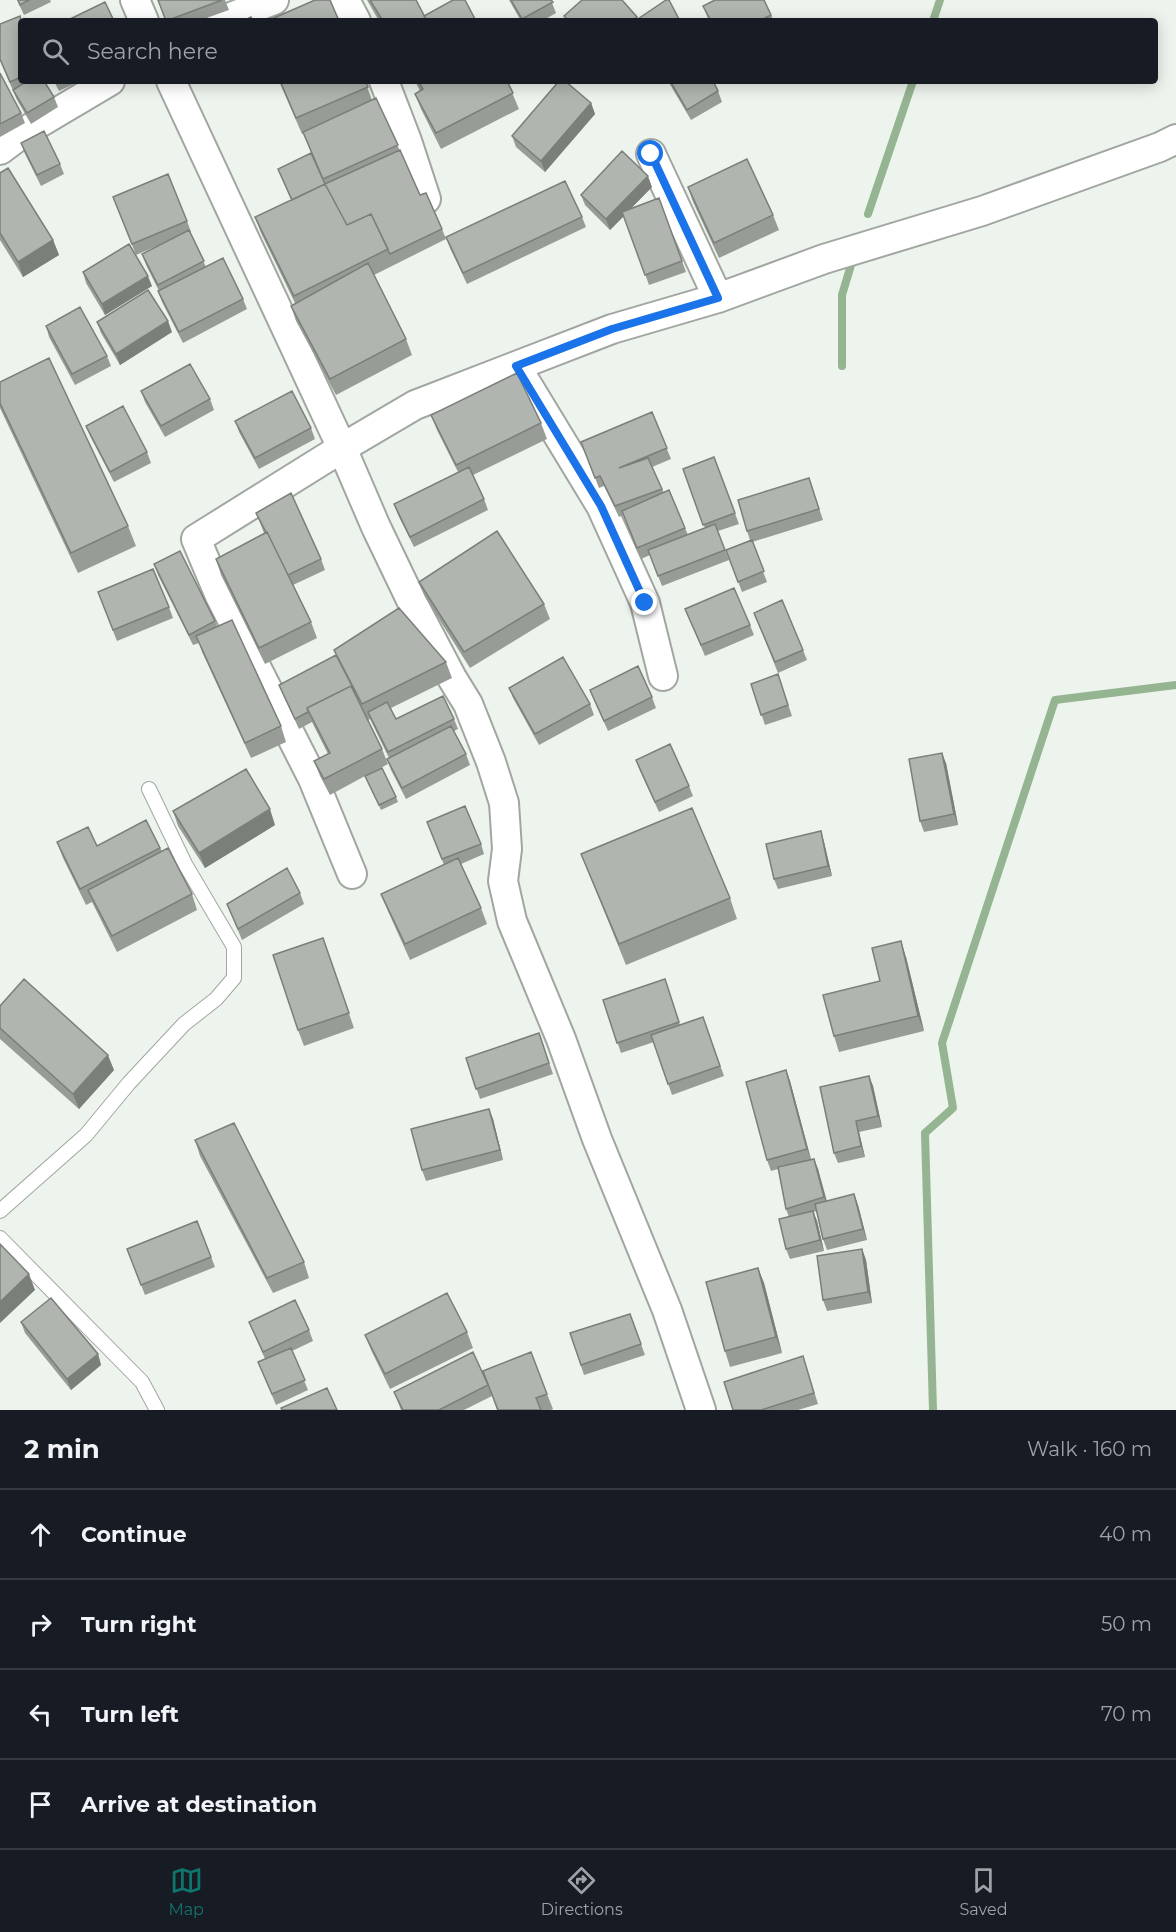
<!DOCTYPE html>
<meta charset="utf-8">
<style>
:root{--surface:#171b24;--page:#20242c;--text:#f1f3f6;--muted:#9ea1a6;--line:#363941;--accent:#0f766e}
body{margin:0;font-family:Montserrat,sans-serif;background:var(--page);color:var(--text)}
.stop{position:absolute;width:18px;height:18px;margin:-14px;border:4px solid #1a73e8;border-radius:50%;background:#fff}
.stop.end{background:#1a73e8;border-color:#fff;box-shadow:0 2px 6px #0008}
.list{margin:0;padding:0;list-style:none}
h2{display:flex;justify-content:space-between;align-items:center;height:78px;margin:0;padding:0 24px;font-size:26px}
h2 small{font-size:20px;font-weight:400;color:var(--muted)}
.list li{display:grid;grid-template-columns:39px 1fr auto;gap:18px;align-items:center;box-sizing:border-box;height:90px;padding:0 24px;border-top:2px solid var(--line)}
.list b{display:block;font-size:22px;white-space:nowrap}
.list em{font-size:20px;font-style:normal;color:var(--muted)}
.icon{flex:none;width:33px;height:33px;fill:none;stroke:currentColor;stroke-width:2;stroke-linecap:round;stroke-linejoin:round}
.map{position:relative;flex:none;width:1176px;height:1410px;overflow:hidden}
.search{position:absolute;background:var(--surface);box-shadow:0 3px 15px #0003;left:18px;right:18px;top:18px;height:66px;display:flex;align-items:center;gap:15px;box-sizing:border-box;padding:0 21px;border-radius:6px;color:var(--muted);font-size:22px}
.sheet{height:438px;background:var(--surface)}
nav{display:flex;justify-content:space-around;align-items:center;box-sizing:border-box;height:84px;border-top:2px solid var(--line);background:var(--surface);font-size:16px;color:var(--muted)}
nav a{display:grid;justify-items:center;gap:3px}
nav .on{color:var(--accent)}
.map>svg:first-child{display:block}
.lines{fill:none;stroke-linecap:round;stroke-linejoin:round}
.stream{stroke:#95b491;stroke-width:8}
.service-casing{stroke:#a1a6a0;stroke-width:16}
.minor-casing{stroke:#a1a6a0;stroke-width:32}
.service{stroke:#fff;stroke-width:14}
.minor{stroke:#fff;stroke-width:28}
.wall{fill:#979c96}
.shaded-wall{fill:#7b7f7a}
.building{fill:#b0b5af;stroke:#7b7f7a;stroke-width:1.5}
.route{stroke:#1a73e8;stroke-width:8}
</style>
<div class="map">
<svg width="1176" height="1410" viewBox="0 0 1176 1410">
<rect width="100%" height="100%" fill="#edf3ed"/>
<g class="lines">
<!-- stream -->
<path class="stream" d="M933,21L940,0
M868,214L913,81
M842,366V295L851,265
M933,1410L925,1133L953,1108L942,1043L1055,700L1176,685"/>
<defs>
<path id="service" d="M0,1211L86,1135L129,1083L184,1024L216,999L234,978V947L185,864L149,789
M0,1238L142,1382L157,1410"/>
<path id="minor" d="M135,0L144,21
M345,0L356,21
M221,21L274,0
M171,81L342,448L415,405L612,329L718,298L824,259L982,211L1160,147L1176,139
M384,81L407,141L426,199
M0,150L24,132L110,81
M651,154L718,298
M516,366L601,506L645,603L663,676
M352,874L313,779L220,596L196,539L342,448L376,527L412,602L452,678L468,704L491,762L504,803L507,849L503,881L512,921L561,1039L597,1139L667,1310L701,1410"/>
</defs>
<!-- service casing -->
<use href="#service" class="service-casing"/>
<!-- minor casing -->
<use href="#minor" class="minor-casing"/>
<!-- service -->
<use href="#service" class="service"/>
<!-- minor -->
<use href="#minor" class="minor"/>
</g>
<!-- wall -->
<path class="wall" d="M17,0H50L51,2L24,15Z
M158,0H225L229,10L198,21H166Z
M367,0H416L424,16L476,21H379Z
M509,0H551L556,13L542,21H521Z
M703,6L771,15L774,21H709Z
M21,21V81H44L54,97L58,107L31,124L17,100L0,60V24Z
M0,73L21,113L25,123L0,137Z
M54,81H80L59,91Z
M279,81H365L372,100L376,98L420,195L442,229L446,239L374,275L406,339L412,355L336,395L296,321L291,306L295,303L261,233L255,217L291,200L278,169L317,168L304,133L302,134Z
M415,81H507L519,109L441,149L421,109L415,94L420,91Z
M668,81H713L718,91L722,102L691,120Z
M591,103L595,114L545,172L516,147L512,136Z
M21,143L60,164L64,174L41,186L25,154Z
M0,173L53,240L59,255L23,277L0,240Z
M652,187L631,208L659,198L686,272L649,285L624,216L610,230L585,205L581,195Z
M688,187L773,215L779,230L719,258L693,202Z
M113,197L187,221L191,232H190L206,267L243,299L247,309L183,343L162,302L158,291H159L146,265L142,254L166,242L136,255Z
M582,217L586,227L467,284L450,248L446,237Z
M83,272L152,286L105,315L86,283Z
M97,322L172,332L120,365L101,333Z
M46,326L107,356L111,366L75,385L49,337Z
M0,382L128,526L136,546L78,573L0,408Z
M141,391L210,399L214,410L165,437L145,402Z
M652,412L671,459L652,467L664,493L685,528L688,535L705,528L683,469L714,457L739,524L718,531L729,560L662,586L650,555L641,559L623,515L619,517L604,486L599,488L581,442Z
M431,415L541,423L547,439L473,475L484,499L488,510L414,547L398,515L394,504L458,472L437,430Z
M235,421L311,428L315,439L259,469L239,432Z
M86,426L147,452L151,463L114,482L90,436Z
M809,478L823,520L752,542L767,582L742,592L726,550L750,540L747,531Z
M256,513L321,559L325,570L293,585L311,622L317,638L265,664L221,575L216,559L264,533Z
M154,564L215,621L217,626L281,726L286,742L251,758L202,652L199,643L193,645L158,575Z
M419,582L544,604L550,619L470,668L425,597Z
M102,603L169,607L173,618L117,641Z
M685,609L750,625L754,635L705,656Z
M754,613L803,650L807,660L778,673Z
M334,650L446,662L452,678L391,708L396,719H454L458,729L454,731L466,754L470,765L406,799L391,770L387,759L389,758L370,719L368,720L382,749L388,764L373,772L396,797L398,802L381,810L365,776L330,795L320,776L314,761L328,754L312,722L299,729L283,695L279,685L336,655Z
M778,674L792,716L765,725L751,684Z
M509,688L590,704L594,715L539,745L513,698Z
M590,690L652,697L656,708L608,731L594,700Z
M636,760L689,786L693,796L659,812L640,771Z
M946,763L958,825L924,832L920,821Z
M173,811L275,825L205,868L178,826Z
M821,831L824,842L832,876L778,889L774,879Z
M431,832L481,844L484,854L461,864L481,908L487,924L410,960L387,909L381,894L444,865Z
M57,842L97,846L160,848L192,894L197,910L117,952L92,902L86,905L63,858Z
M581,854L730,898L737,919L626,965L589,874Z
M300,893L304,904L242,940L227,904Z
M323,938L354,1028L304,1046L298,1030Z
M906,957L924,1031L839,1052L834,1036L880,981Z
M665,979L680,1025L703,1017L724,1076L672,1095L654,1042L621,1053L603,1000Z
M0,1006L114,1070L79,1109L0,1039Z
M539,1033L553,1074L480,1099L466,1058Z
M786,1070L790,1081L811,1159H814L818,1169L827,1201L854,1194L858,1205L867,1240L827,1250L823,1239L817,1211L813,1212L817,1221L824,1251L790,1259L786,1249L789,1217L786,1209L778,1169L771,1171L767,1160Z
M869,1076L873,1086L882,1127L859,1132L865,1157L838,1163L834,1153Z
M489,1109L493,1119L503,1160L426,1181L422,1170Z
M195,1140L304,1262L309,1278L273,1293L200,1156Z
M197,1221L215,1267L145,1295L127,1249Z
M862,1249L866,1260L872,1303L827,1311L823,1300Z
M758,1268L764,1283L782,1353L730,1367L725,1351Z
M630,1314L645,1355L584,1375L570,1333Z
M21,1322L98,1354L101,1365L71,1390L25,1333Z
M249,1322L309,1330L313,1341L292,1351L308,1390L276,1405L258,1362L265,1359Z
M467,1332L473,1348L390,1389L371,1350L365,1335Z
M803,1356L818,1404L798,1410H733Z
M487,1383L547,1394L553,1409L551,1410H497L492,1396L464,1410H401L394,1392Z"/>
<!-- shaded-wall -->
<path class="shaded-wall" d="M591,103L595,114L545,172L541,161Z
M648,176L652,187L610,230L606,219Z
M53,240L59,255L23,277L18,262Z
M148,276L152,286L105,315L102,304Z
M168,321L172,332L120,365L116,354Z
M942,753L946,763L958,825L954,814Z
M270,809L275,825L205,868L199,853Z
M821,831L824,842L832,876L828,866Z
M901,941L906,957L924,1031L918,1016Z
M108,1055L114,1070L79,1109L73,1094Z
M786,1070L790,1081L811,1160L807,1149Z
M869,1076L873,1086L882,1127L878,1116Z
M489,1109L493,1119L503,1160L500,1150Z
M856,1121L859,1132L865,1157L861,1146Z
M814,1159L818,1169L828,1207L824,1197Z
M854,1194L858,1205L867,1240L863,1229Z
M813,1211L817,1221L824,1251L820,1240Z
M862,1249L866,1260L872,1303L868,1292Z
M758,1268L764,1283L782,1353L776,1337Z
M29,1274L35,1290L0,1323V1302Z
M98,1354L101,1365L71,1390L67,1379Z"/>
<!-- building -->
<path class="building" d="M18,0H29L20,5Z
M158,0H222L166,21Z
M315,0H330L339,21H267Z
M370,0H416L427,21H383Z
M453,0H465L476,21H427L424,16Z
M511,0H551L553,2L522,19Z
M582,0H622L637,17L632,21H569L564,16Z
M666,0H669L680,21H635Z
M715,0H764L771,15L759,21H711L703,6Z
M105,2L114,21H66Z
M20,16L21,21V77L10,82L0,59V24Z
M251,17L253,21H243Z
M0,73L21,113L0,124Z
M27,81H44L54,97L27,113L13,90Z
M280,81H365L368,87L296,118Z
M418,81H507L513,93L436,133L415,94L423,89Z
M559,81H565L591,103L541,161L512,136Z
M670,81H713L718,91L687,110Z
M376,98L398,145L323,179L303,132Z
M44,131L60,164L37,175L21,143Z
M400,150L420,195L426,193L442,229L390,254L371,214L347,225L325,184L292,200L278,169L311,153L325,184Z
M622,151L648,176L606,219L581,195Z
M747,159L773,215L714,243L688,187Z
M8,168L53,240L18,262L0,233V173Z
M168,174L187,221L132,244L113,197Z
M565,181L582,217L463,273L446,237Z
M325,184L347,225L371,214L388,249L294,296L255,217Z
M659,198L682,261L645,275L622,212Z
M189,230L204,261L158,285L142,254Z
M129,244L148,276L102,304L83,272Z
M223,258L243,299L179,332L158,291Z
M368,263L406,339L330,379L291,306Z
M148,290L168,321L116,354L97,322Z
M80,307L107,356L72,374L46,326Z
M49,358L128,526L71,553L0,403V382Z
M190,364L210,399L161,426L141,391Z
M517,373L541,423L456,465L431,415Z
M292,391L311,428L255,458L235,421Z
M123,406L147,452L110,472L86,426Z
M652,412L667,448L619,468L648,458L662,489L615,506L600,476L595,478L581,442Z
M714,457L735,513L703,525L683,469Z
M469,467L484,499L410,537L394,504Z
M809,478L819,509L747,531L738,500Z
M669,490L685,528L637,548L622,511Z
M291,493L321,559L288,575L267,532H266L256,513Z
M715,524L725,550L658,576L648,550Z
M497,531L544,604L464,652L419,582Z
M267,532L311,622L259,648L216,559Z
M752,540L764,571L738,582L726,550Z
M180,551L215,621L189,635L154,564Z
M153,569L169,607L113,630L98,592Z
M734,588L750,625L701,645L685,609Z
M782,600L803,650L775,662L754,613Z
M399,608L446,662L362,704L334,650Z
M232,620L281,726L245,743L196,636Z
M336,655L353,688H352L351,686L307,708L308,712L295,719L279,685Z
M563,657L590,704L535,734L509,688Z
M638,666L652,697L604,721L590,690Z
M778,674L788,705L761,715L751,684Z
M351,686L382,749L324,779L314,761L330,753L307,708Z
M443,696L454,719L388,752L368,712L387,702L396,719Z
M451,726L466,754L402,788L387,759Z
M670,744L689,786L655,802L636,760Z
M942,753L954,814L920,821L909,759Z
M382,768L396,797L379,805L365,776Z
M246,769L270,809L199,853L173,811Z
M465,806L481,844L442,859L427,822Z
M692,808L730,898L619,944L581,854Z
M146,820L160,848L80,889L57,842L88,827L97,846Z
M821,831L828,866L774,879L766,844Z
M168,848L192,894L112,936L88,890Z
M458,858L481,908L405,944L381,894Z
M287,868L300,893L238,929L227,904Z
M323,938L349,1013L298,1030L273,955Z
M901,941L918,1016L834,1036L823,995L880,981L872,948Z
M24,979L108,1055L73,1094L0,1028V1006Z
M665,979L679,1022L617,1043L603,1000Z
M703,1017L720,1066L668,1084L651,1035Z
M539,1033L549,1063L476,1089L466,1058Z
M786,1070L807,1149L767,1160L746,1082Z
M869,1076L878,1116L856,1121L861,1146L834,1153L820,1087Z
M489,1109L500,1150L422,1170L411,1129Z
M234,1123L304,1262L267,1278L195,1140Z
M814,1159L824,1197L786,1209L778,1167Z
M854,1194L863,1229L823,1239L815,1204Z
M813,1211L820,1240L786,1249L779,1219Z
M197,1221L211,1257L141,1285L127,1249Z
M0,1244L29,1274L0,1302Z
M862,1249L868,1292L823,1300L817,1256Z
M758,1268L776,1337L725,1351L706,1282Z
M447,1293L467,1332L385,1374L365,1335Z
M51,1298L98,1354L67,1379L21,1322Z
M295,1300L309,1330L263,1352L249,1322Z
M630,1314L641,1344L581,1365L570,1333Z
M291,1348L305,1380L272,1394L258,1362Z
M473,1352L488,1385L439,1410H403L394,1392Z
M531,1352L547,1394L536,1398L541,1410H498L483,1371Z
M803,1356L814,1393L761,1410H733L724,1382Z
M327,1388L337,1410H282L281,1408Z"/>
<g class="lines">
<!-- route -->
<path class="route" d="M645,603L601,506L516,366L612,329L718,298L651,154"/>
</g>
</svg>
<div class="stop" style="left:651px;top:154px"></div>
<div class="stop end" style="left:645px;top:603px"></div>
<div class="search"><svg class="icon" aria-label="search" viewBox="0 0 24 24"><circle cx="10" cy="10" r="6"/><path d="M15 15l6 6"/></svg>Search here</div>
</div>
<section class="sheet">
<h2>2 min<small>Walk · 160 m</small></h2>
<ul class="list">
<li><svg class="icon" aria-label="ahead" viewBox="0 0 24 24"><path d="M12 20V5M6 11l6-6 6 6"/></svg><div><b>Continue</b></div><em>40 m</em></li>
<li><svg class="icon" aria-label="right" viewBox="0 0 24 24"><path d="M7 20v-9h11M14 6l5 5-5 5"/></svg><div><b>Turn right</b></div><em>50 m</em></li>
<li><svg class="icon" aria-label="left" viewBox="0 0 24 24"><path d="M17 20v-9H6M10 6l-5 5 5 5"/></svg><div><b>Turn left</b></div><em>70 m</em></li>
<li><svg class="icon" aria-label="arrive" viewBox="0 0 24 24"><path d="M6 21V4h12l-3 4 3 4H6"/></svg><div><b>Arrive at destination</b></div></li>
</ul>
</section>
<nav>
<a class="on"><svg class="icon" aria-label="map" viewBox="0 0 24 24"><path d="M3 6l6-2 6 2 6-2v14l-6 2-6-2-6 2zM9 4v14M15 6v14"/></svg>Map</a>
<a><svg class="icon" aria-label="directions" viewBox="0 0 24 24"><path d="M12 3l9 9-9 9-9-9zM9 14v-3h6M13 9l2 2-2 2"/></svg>Directions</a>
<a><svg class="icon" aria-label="saved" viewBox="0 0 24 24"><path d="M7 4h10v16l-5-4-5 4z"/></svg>Saved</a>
</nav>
